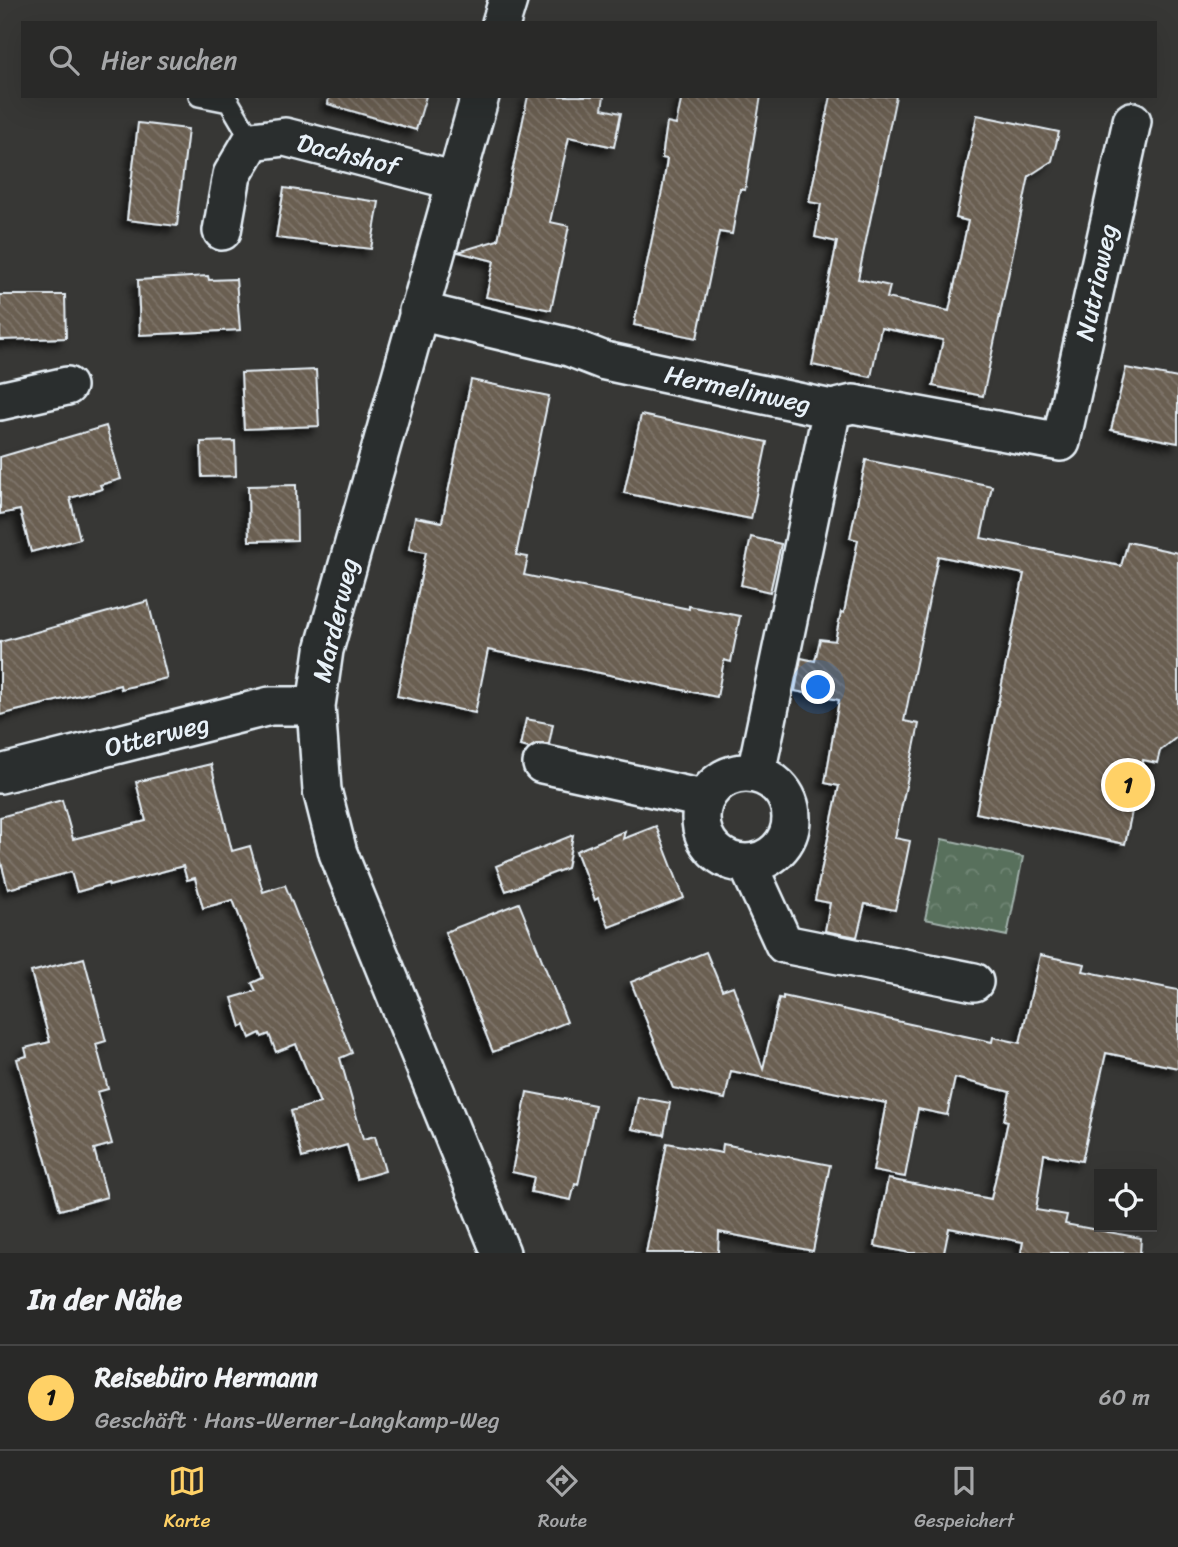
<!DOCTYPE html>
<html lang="de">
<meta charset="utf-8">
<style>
:root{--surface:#292928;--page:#353534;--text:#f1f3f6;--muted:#a5a6a8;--line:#454545;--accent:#ffd166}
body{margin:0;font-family:Sriracha,sans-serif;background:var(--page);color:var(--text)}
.controls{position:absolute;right:21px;bottom:21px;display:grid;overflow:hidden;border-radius:0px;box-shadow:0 7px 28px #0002}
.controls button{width:63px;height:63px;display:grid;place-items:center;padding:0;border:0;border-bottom:2px solid var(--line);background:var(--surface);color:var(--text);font:35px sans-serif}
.you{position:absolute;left:819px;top:688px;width:24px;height:24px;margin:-18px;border:5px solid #fff;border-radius:50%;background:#1a73e8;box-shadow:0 0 0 10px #1a73e833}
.badge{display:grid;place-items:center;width:46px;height:46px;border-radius:50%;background:var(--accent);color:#111;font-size:23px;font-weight:700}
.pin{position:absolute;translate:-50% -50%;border:4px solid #fff;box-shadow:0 2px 7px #0006}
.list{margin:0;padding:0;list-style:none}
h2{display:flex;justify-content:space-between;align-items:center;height:91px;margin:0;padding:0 28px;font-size:30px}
h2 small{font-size:23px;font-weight:400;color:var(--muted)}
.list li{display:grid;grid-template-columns:46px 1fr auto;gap:21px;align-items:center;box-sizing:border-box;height:105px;padding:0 28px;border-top:2px solid var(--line)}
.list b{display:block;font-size:26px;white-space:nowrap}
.list p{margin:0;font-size:23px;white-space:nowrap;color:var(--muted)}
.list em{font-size:23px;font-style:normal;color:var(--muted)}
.icon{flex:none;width:38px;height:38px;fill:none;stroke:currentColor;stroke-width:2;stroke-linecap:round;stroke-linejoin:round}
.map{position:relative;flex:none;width:1178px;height:1253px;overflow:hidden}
.search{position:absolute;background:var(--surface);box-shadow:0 7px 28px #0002;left:21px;right:21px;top:21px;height:77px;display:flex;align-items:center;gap:18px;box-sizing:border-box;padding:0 24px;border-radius:0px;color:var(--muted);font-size:26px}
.sheet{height:196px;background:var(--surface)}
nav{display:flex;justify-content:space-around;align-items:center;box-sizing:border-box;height:98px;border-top:2px solid var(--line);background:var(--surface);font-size:19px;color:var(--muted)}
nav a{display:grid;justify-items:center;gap:4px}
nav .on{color:var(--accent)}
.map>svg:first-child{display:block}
.park{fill:url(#park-crowns);stroke:#a0b0aa;stroke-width:2}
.building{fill:url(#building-back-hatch);stroke:#e8f1f8;stroke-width:2;filter:url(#shadow)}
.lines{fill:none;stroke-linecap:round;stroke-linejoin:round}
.lane-casing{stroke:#e8f1f8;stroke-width:24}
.street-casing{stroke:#e8f1f8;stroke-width:42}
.lane{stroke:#2a2d2e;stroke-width:19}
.street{stroke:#2a2d2e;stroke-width:37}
.labels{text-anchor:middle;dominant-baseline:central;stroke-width:5;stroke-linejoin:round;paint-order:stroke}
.street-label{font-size:26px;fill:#e8f1f8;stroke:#2a2d2e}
</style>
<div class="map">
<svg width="1178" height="1253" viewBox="0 0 1178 1253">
<defs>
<pattern id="park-crowns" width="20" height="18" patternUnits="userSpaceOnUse" patternTransform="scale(1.75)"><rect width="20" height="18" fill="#58705c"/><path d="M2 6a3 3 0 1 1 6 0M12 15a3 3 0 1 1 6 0" fill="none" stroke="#708574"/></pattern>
<pattern id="building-back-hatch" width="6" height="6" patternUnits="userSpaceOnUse" patternTransform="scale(1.75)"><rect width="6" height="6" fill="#6a5e51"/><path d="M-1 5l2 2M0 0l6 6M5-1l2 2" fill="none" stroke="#7f766b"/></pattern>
<filter id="shadow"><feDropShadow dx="-6" dy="6" stdDeviation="3.5" flood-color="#0009"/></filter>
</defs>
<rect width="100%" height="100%" fill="#373735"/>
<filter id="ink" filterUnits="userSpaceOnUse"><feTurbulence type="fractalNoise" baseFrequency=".0143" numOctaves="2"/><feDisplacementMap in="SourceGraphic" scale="14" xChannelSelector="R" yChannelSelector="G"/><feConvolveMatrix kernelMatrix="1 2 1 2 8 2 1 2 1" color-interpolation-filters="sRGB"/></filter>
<g filter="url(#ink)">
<!-- park -->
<path class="park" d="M942,839L1023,857L1007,936L925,919Z"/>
<!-- building -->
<path class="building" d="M329,96H426L416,130L328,104Z
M528,96H604L602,109L621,113L614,147L569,137L550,222L569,226L551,310L486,297L494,261L458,252L498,240Z
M682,96H761L745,190L740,189L732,234L719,232L697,338L634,325L663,186L667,159L662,158L667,123L676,125Z
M831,96H896L858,279L890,286L887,298L949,311L968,221L956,218L977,115L1059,132L1052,161L1029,176L983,396L933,386L943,340L881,328L871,377L812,365L837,242L815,237L821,204L809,202Z
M138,123L188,129L177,226L127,220Z
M284,188L379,202L371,249L276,238Z
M208,276L209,280L236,279L240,330L140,335L138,280Z
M0,295H65L66,338L0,340Z
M1126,368L1178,378V443L1111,430Z
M316,370L319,426L244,429L241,373Z
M471,380L549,396L516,555L528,557L524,575L689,609V606L740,616L731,662L724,660L717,697L488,650L475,713L397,696L426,552L409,549L415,517L442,522Z
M641,415L767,442L751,519L624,493Z
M106,426L121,479L100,485L102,489L70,498L80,539L31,552L20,510L0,514V457Z
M235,441L236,476L202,477L201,442Z
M866,460L992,486L981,538L1121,566L1128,542L1178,553V736L1160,751L1157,763L1143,760L1125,844L976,813L1024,574L938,556L904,721L919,724L895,838L910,841L903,876L895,910L865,904L857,937L825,931L830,903L815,900L839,786L825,783L839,700L795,691L801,658L815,661L820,639L835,641L841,612L844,613L858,540L850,538Z
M296,485L297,540L249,541L248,486Z
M751,537L781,544L770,592L741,585Z
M148,601L167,678L121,689L120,685L0,715V642Z
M526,719L553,724L549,744H536L529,748L520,746Z
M211,764L232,851L250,846L263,892L285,885L352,1053L340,1058L363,1139L375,1136L385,1171L357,1179L347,1145L302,1158L291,1111L320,1103L296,1044L276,1052L269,1034L262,1037L260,1033L250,1038L245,1025L241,1027L232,998L256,991L252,983L263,978L233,900L203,908L195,878L187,880L183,866L109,886L108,883L77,892L71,872L8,889L0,858V817L62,800L73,839L146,821L136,782Z
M656,826L684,898L609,927L598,898L595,900L576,851L625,831L623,839Z
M573,835L567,868L506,891L496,866Z
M519,903L567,1022L493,1052L445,932Z
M706,952L722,990L733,986L763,1069L779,998L783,999V996L992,1042L993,1037L1020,1043L1040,955L1085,964L1083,971L1178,990V1068L1106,1053L1082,1161L1044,1154L1036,1210L1067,1215L1065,1224L1141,1238L1140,1253H1021L1023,1242L949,1228L944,1253H910L875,1246L888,1179L991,1199L1008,1121L1004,1120L1010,1092L955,1078L947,1115L918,1109L905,1177L873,1171L886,1103L731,1071L725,1099L673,1088L631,982Z
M84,958L106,1041L96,1044L108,1089L97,1092L112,1144L94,1149L107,1197L60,1210L17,1059L27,1056L25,1048L50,1042L31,972Z
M527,1092L595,1105L578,1185L575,1184L571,1200L531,1192L534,1177L512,1172Z
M638,1097L670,1103L664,1135L632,1129Z
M667,1143L722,1153L723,1144L830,1165L813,1251L719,1232L718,1253H646Z"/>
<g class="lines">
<defs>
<path id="lane" d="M199,96L229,102L252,141"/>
<path id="street" d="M501,23L508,0
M480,96L324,650L316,706L322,790L338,853L501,1253
M222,231L232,175L252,141L285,137L456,181
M418,311L569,347L605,361L731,388L832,409L853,404L1061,442L1132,121
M0,401L67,386
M542,764L703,799
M701 818a45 45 0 1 1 90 0a45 45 0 1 1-90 0Z
M756,773L832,409
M0,774L270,706H316
M747,863L784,944L974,982"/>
</defs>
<!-- lane casing -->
<use href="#lane" class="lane-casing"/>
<!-- street casing -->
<use href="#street" class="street-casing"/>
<!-- lane -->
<use href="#lane" class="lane"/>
<!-- street -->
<use href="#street" class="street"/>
</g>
</g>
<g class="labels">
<!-- street labels -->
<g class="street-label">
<text transform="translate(348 154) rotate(14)">Dachshof</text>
<text transform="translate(1096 282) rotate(-78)">Nutriaweg</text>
<text transform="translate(738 389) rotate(12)">Hermelinweg</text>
<text transform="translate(335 620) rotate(-77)">Marderweg</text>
<text transform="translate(157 735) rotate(-14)">Otterweg</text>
</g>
</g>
</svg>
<div class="controls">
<button><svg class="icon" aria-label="locate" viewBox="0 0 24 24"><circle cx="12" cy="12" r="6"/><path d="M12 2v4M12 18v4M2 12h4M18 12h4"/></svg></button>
</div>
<div class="you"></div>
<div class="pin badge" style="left:1128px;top:785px">1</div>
<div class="search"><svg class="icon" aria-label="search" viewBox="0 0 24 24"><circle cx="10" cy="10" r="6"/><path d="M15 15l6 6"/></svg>Hier suchen</div>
</div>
<section class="sheet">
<h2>In der Nähe<small></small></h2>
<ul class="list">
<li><span class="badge">1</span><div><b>Reisebüro Hermann</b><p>Geschäft · Hans-Werner-Langkamp-Weg</p></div><em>60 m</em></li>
</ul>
</section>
<nav>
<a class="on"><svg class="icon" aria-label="map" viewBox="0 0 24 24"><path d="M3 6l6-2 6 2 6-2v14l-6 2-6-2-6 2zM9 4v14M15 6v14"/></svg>Karte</a>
<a><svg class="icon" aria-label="directions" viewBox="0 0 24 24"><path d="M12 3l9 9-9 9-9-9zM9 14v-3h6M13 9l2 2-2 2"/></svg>Route</a>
<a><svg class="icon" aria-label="saved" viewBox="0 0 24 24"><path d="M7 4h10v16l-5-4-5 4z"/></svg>Gespeichert</a>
</nav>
